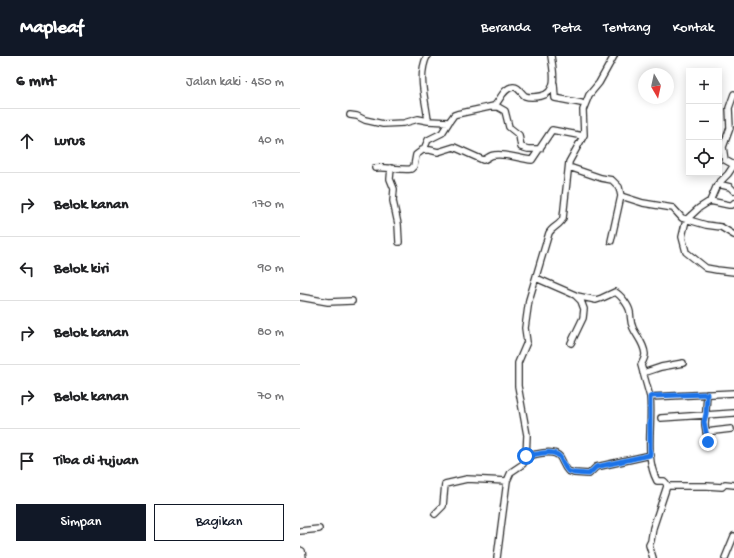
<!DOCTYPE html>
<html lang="id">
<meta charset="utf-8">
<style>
:root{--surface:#fff;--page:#f6f6f6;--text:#202124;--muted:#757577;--line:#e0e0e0;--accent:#111827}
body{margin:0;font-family:"Gochi Hand",sans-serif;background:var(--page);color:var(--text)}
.controls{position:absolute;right:12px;top:12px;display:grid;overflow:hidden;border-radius:0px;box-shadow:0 2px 10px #0003}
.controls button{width:36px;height:36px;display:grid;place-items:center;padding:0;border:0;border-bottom:1px solid var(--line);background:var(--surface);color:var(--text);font:20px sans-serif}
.compass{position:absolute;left:338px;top:12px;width:36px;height:36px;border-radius:50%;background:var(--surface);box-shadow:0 2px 10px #0003;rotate:171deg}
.stop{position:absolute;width:12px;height:12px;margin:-9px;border:3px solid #1a73e8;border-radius:50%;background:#fff}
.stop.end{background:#1a73e8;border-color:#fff;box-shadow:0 1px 4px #0008}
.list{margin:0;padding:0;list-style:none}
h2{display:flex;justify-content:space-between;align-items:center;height:52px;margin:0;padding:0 16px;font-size:17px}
h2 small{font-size:13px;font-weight:400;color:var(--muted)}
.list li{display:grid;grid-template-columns:26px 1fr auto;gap:12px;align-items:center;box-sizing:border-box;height:64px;padding:0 16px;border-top:1px solid var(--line)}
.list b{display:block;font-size:15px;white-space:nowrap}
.list em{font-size:13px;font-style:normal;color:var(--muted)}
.actions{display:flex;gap:8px;padding:12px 16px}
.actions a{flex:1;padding:9px 0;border:1px solid var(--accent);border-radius:0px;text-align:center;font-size:14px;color:var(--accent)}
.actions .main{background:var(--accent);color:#fff}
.icon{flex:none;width:22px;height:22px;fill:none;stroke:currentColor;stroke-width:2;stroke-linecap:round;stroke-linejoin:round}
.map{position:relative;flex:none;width:434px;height:502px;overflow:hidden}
header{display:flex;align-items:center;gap:24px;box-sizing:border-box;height:56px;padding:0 20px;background:var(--accent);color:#fff}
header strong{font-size:19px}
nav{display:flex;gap:22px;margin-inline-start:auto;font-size:14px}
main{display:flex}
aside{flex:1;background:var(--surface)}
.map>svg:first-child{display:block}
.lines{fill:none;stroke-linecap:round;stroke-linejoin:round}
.street-casing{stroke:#2b2b2b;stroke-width:8}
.street{stroke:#fff;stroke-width:5.5}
.route{stroke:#1a73e8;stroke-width:5}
</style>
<header>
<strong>Mapleaf</strong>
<nav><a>Beranda</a><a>Peta</a><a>Tentang</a><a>Kontak</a></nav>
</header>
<main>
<aside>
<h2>6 mnt<small>Jalan kaki · 450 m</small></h2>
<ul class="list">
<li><svg class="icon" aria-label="ahead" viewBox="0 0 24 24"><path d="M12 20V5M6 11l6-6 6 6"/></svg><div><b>Lurus</b></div><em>40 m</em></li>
<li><svg class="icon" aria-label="right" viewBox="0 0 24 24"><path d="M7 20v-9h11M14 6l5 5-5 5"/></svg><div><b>Belok kanan</b></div><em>170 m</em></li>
<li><svg class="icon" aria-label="left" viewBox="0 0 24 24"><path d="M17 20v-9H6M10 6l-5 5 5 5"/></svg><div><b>Belok kiri</b></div><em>90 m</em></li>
<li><svg class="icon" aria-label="right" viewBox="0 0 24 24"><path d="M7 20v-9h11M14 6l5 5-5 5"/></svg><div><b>Belok kanan</b></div><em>80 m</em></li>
<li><svg class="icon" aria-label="right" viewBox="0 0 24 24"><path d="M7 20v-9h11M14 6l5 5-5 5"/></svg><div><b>Belok kanan</b></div><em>70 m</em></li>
<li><svg class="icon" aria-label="arrive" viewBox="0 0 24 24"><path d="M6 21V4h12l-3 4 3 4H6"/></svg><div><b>Tiba di tujuan</b></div></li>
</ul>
<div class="actions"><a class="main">Simpan</a><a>Bagikan</a></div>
</aside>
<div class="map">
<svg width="434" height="502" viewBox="0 0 434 502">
<rect width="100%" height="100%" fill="#fff"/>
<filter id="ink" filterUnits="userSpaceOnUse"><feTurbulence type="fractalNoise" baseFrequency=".025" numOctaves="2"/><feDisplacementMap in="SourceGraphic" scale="8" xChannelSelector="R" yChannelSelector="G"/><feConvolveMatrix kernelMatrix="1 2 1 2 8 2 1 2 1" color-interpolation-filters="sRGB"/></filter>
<g filter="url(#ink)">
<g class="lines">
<defs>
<path id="street" d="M127,0C117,21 126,44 128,65
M254,28L255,42L281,47
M434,38L429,52L430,72L423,91L425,104L434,109
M192,51H198L205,55L209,71L219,79L221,91L228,93H240
M50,59L57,60L65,64L83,68L104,67L118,63L128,65L149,66L142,77L128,84L124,93L116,99L114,110L111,113C99,114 87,111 75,112
M149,66L154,59L157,58L194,50C200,45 203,32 213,31C218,30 221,37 225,40C230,42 236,41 241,40C259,36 253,14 251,0
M122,94H130L138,96L154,91L183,104C187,103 190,99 194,99C207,97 219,103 232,104L252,74L283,80
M434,109L428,118L417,129L410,145L399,152L386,164L382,181L386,196L406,212L417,214L434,216
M269,111L301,122L312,124L319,131L321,140L311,185
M91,112L90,123L94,133L93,145L98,168L99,186
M418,128L430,131L434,135
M321,140L343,147L373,152L382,162L406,169L421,171L434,179
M410,145L429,149H432L434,147
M236,222L275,239L281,245L284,253L283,262L271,287
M277,240L296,244L302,242L315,236C321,239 329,250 330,256C331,262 330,266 333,272C337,281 344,287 345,298C345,302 343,305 341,309L350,341
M0,241L28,246L52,245
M343,317L361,311L383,307
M407,338L405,369L408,386
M361,362L434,357
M406,376L431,373
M226,400C236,399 253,392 260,401C263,406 264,411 268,415L274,417L289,418L296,411L351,399
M367,430H407L422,431L425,428L434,429
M135,458L143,450L145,428L167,423L207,425
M0,475L19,473
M0,494L2,495L3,502
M197,502L207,425L211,416L223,408L226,402L227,379L218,330V307L227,286L225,272L229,244L249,177C253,170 261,169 263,162L269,106L284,79L283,54L289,39L299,27L314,0
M353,502L349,489L351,485L353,472L367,430L366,427L364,425H357C344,401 353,367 350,341L434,337
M425,502L434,480"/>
</defs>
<!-- street casing -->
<use href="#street" class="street-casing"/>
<!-- street -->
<use href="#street" class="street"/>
</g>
</g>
<g class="lines" filter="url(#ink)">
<!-- route -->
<path class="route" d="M226,400C236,399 253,392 260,401C263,406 264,411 268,415L274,417L289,418L296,411L350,399V341L352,340L407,338L406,358L404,366L408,386"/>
</g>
</svg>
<div class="controls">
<button>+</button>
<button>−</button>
<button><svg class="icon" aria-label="locate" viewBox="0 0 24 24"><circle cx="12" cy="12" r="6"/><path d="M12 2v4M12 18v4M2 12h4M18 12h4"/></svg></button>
</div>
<svg class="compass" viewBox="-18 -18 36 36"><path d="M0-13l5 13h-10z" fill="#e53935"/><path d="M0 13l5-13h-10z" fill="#757577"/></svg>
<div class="stop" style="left:226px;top:400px"></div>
<div class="stop end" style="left:408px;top:386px"></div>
</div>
</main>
